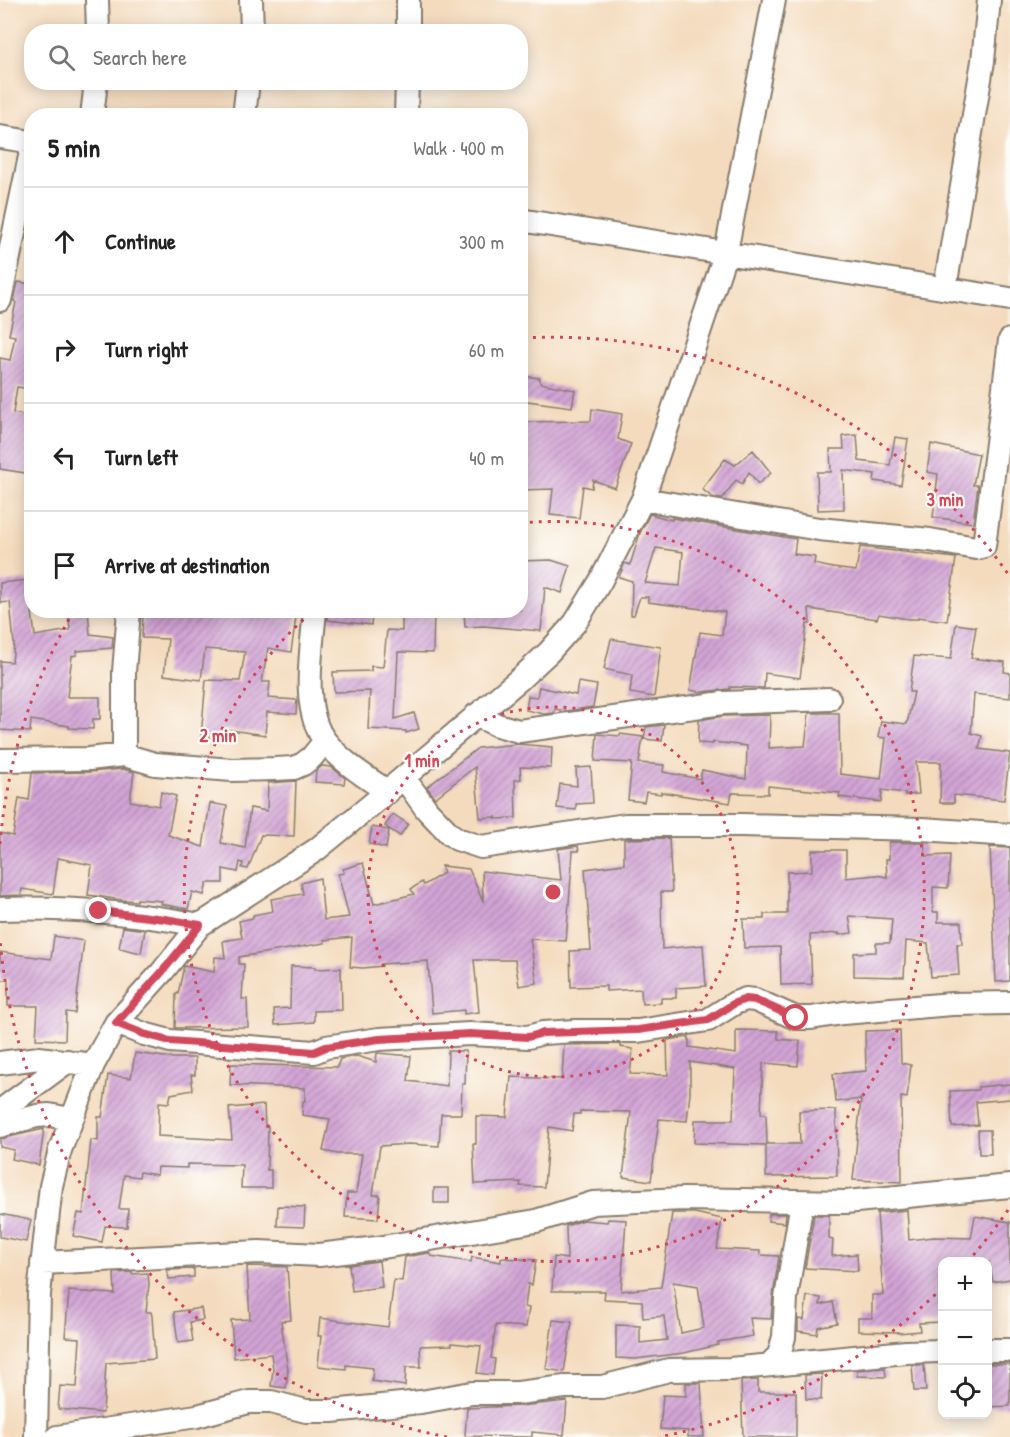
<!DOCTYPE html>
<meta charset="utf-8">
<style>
:root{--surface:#fff;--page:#f6f6f6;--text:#222;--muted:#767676;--line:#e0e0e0}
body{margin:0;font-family:"Patrick Hand",sans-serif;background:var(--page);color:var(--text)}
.controls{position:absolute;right:18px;bottom:18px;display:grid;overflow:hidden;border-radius:12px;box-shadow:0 3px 15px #0003}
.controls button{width:54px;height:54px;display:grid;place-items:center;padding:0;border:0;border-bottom:2px solid var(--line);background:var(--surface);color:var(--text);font:30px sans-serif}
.stop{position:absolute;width:18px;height:18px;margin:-14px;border:4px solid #d1495b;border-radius:50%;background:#fff}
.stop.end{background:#d1495b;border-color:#fff;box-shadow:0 2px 6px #0008}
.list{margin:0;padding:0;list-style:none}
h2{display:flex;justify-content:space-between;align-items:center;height:78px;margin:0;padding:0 24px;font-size:26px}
h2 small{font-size:20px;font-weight:400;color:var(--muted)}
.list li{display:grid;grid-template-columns:39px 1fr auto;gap:18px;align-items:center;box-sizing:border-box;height:108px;padding:0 24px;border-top:2px solid var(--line)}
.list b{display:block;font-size:22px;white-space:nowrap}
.list em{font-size:20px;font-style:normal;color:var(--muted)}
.icon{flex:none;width:33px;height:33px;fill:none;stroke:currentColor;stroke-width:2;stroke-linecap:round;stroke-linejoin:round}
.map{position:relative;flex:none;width:1010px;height:1437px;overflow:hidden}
.search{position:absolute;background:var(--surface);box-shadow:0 3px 15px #0003;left:24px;top:24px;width:504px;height:66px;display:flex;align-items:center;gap:15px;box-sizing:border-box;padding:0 21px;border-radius:24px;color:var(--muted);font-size:22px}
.panel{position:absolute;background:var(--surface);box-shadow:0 3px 15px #0003;left:24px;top:108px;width:504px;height:510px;border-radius:24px}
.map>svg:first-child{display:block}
.building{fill:url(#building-hatch);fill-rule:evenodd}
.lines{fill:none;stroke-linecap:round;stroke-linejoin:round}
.minor-casing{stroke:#887c6d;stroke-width:26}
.minor{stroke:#fff;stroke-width:22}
.route{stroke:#d1495b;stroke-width:8}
.ring{fill:none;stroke:#d1495b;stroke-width:3;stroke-dasharray:3 6}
.centre{fill:#d1495b;stroke:#fdfcf7;stroke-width:3}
.ring-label{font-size:18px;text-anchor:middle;font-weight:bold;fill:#d1495b;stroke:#fdfcf7;stroke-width:4.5;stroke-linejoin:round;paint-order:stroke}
</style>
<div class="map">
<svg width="1010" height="1437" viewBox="0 0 1010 1437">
<defs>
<pattern id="building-hatch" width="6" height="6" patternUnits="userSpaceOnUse" patternTransform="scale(1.5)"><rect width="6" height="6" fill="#d3a4d6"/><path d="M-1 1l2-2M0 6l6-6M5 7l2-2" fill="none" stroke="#aa85ad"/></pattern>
</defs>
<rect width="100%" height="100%" fill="#fdfcf7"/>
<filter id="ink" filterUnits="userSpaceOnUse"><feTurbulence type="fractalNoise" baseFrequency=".0167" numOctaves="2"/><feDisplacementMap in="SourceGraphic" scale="12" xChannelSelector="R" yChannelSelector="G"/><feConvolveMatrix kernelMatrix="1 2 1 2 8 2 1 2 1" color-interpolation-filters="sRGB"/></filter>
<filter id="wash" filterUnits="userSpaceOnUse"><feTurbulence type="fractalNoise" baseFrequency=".008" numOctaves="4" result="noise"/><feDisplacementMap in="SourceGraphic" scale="24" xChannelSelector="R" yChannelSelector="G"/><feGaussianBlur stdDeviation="1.35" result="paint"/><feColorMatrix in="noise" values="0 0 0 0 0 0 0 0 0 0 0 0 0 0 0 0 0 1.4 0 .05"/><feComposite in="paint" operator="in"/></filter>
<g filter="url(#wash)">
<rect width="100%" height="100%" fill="#f4dbbe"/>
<g id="blocks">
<!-- building -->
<path class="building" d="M18,282L32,284V389L17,387L13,413L32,417V474L0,469V358L10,360L15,336L9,335L16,302L14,301Z
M520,376L540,378V383L575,390L572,407L520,400Z
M592,409L622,414L618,439L631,444L615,488L593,480L592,488L583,486L579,518L550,515L553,489L520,490V422L591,421Z
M857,435L859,461L890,465L895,437L908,439L901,485L874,481L875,474L843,470L844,509L818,510L817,472H831L830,449H844L843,436Z
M931,444L979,454L973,485H978L973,523L933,517L938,474L927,472Z
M753,450L771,473L758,484L749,472L742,484L736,480L722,499L712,497L702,489L725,459L735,465Z
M650,514L672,520V518L796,539L794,554L815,557L814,564L833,568L856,571L860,547L956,558L947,621L918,617V619H908L879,614L877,619L809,609L810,624H807L800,678L765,673L764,688L730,687V689L701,692L690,690L700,632L722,635L725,612L648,602V597H640L634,615H631L632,581L619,577L625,563L630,565L640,533ZM656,548L683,552L680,586L645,583Z
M551,560L570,566L562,593L545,587L541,631L484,626L465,627L464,610H520V561Z
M28,580L35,636L70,630L68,610H88L90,634L113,637L112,648L77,651V655L72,656L67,697H100V719H93V729L69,728V726L31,720L30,732L0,730V661L12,662L14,644L10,602L0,603V583Z
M151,610H297L291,652L268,648L262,682H270L268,698L297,700L296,714L267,712L265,735L224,729L223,738L201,737L206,680L240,681L245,652L205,649L201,680L164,675L168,639L142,638L143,616H151Z
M328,610H373L371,625L328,620Z
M402,610H434L433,653L398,652L395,719L414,713L419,729L406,733V731L368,729L370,691L334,692L333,672L371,671V666L383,667L387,630L402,631Z
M956,624L976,627L971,658L1005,662L1004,672L1010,673V698L974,694L971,733L982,736L979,749L1010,753L1004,800L954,795V803H940L941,762H916L919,794L905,795V793L882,790L881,802L839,797L840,793L768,786V794L732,793L730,803L661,792V794L646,792L644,802L628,800L632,763L595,761L597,734L620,736V734L643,737L639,763L664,765L663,772L700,779L702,770L746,779L747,746L713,742V744L698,743L699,720L724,716L770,715L769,748L805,746L809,713H839L840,774L881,779L886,738L878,737L881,721L907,724L914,692H909L914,656L951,659Z
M611,639L661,647L654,697L630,693L632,675L604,669Z
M578,682L597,685L593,707L567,711L555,709L554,713L544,714L526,710L528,696L537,697L539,687L576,695Z
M664,725L662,741L644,739L646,727Z
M518,744L552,747L551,768L520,767L521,779L515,780L516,818L496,819V817L480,818L475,767L435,798L427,787L478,748Z
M322,766L331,767L345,778L344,784L315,782L316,771Z
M591,767L593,803L576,804V810L557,808L560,784L577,786L576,768Z
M123,769L134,772L130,801L159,806L161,792L176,796L168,835L203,847L210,803L227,806L221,843L245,848L250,808L267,811L268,783L296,781L294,836L261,835L248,869L242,868L243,863L240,862L238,872L223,869V883H207L204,895L192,892L188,909L161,904L162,901L137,899V901L122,900L88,895L92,865L58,858L53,894L22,889L21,895L0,896V833L13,836L19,798L29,800L32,773L89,772Z
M393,814L408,824L400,836L385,826Z
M372,827L389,830L386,848L369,844Z
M669,838L672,892H661L662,949L703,945L706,986L676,988V998H661V1003L642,1004L641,989L606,991V986L571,987L570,951L591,950L585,869L624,864V839Z
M889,842L924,843L926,856L950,855L948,888L933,887V912H938V922H961L962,944H957L959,975L931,977L928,943L906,941L904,977L854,976V953L876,952V943H890L892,919L849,916L852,933L839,935V933L810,935L812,984L781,985L780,947L744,948L743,919H764V914H787V872L812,871V850H846V878L876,875L887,877L886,859H889Z
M578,846L579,851H573L566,941L530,939L537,983L519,986L515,960H474L479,1012L464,1014V1010L432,1013L428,961L381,964L382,966L363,968L350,967L352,937L324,940L325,943L239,957V964H244L242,999H247L248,1027L175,1028L176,994H178L184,966L214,972L215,957L225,958L223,941L242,938L239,921L253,918V915L273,911L271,899L303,894L301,883L320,878L324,920L349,917L338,874L344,873L343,869L363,863L374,904L414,894L411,889L422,882L424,885L444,873L441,866L469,869L483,902L482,871L561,880L558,849Z
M990,847L1010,848V981L996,982Z
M123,927L145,930L141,953L119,948Z
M54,936L84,941L75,1013L66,1012L65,1040L36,1039L38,1006H8V980H0V952L51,959Z
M291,966L315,967V969L341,968L342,1010L314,1011V1022L275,1025L274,1009L290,1008Z
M736,1030L778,1031V1039L800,1041L798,1066L763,1063L761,1114H766L767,1144H800L799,1111L836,1110L837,1176L766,1177V1145L694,1143L695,1120H733L735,1069L690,1062V1093L687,1121L659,1119L651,1181L623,1177L631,1112L580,1111V1114H574L572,1131L549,1127L544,1187L520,1186L521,1182L475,1184L473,1144H476V1116L507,1117L511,1077L562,1079L564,1045L621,1044V1047L633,1049L630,1074L668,1075L667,1040L689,1037V1047L736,1054Z
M900,1030L901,1063L911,1065L907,1098L901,1097L902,1182L853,1180L861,1099L836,1102L833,1074L866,1071L865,1031Z
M448,1051H466L465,1084H462L461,1114H441L439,1146L409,1144L380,1146L373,1195H380L378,1219L345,1217L347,1193H356L362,1154H338L323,1151L330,1119L302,1115L303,1101H305V1088L230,1085L231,1064L337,1067L340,1059L357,1056L376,1062L377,1053L411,1056L408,1081L447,1086Z
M135,1053L172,1058H195V1075H191L193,1090L171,1094L169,1103L159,1102L158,1136L232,1140L229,1108L264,1105L265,1127H268L267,1170H271V1188H241L242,1165L187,1164V1168L158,1167L157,1175L140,1172L139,1177L124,1175L119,1209H128L127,1227L105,1226L102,1242L73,1236L78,1213L83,1214L91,1140L98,1141V1117H102L108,1075L131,1078Z
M1010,1084V1099L976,1102L978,1125L952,1127L950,1091L978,1090V1087Z
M44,1129L39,1165L12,1159L14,1150L0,1147V1139Z
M978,1130H990L991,1154H979Z
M434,1188H449V1203H434Z
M278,1206L305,1207L304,1227L277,1226Z
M907,1210L909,1240L934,1237L971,1238L975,1216L1010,1222V1279L993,1282L989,1262H942V1322L919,1323L920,1331L898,1333V1332L858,1331V1318H872V1295H883L877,1213Z
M672,1213H695L722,1219L717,1249L760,1251V1255L779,1256L773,1296L771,1319L750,1318L753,1336L718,1342V1345L684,1353L635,1359L616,1358V1325L640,1326V1343L667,1340L664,1316L643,1318L642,1301L604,1299L605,1291H552L554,1257L567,1259L566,1226L583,1220L607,1222L608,1219L626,1220L621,1291L661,1287ZM673,1282L698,1286L704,1328L681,1333Z
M0,1214L31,1220L26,1242L0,1237Z
M769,1214H786L785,1223L768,1221Z
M814,1215H829V1239L833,1240L832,1256L857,1254L858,1271L805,1268Z
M429,1253L431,1256L471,1262L472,1257L501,1262V1258L536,1260L532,1285L528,1284L525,1307L529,1308L526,1327L496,1325L491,1358L495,1359L493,1375L477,1373L481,1346L452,1343V1345L420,1346L421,1367H406L405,1386L372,1381L373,1368L346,1365V1369L318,1366L321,1336H318L320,1318L388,1327L394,1280L402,1281L405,1257Z
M379,1261L382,1287L352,1291L349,1265Z
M247,1266L287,1267L291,1320L281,1321L288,1371L286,1388L271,1386L273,1369L271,1354L234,1358L231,1320L250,1319Z
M194,1269V1277L169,1279L167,1270Z
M132,1272V1274L148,1273L149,1284L146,1312H151L152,1316L155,1359L106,1363L103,1413L58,1409L60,1386L77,1387L80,1338L65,1337L69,1291L115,1294L114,1273Z
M807,1296L821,1298L820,1305L833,1302L837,1323L818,1327L817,1334L798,1331V1319L804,1320Z
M201,1308L203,1320L190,1322L193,1341L178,1343L174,1312Z
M553,1320L572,1322L564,1372L546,1369Z
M989,1364H1010V1406L987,1407Z
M912,1365H924L926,1391H914Z
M885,1368L886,1377L857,1376V1370Z
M822,1374L821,1400L806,1399L805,1375Z
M758,1380V1392H796V1437H743L741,1381Z
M686,1383H701L704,1437H688V1431L660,1429L663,1395L686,1396Z
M567,1401L564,1435L532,1432V1437L465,1436L467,1408L520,1406Z"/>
</g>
</g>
<g filter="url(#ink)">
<use href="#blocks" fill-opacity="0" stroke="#887c6d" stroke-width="1.5"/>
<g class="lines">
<defs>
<path id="minor" d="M97,0L98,32
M251,0L252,32
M408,32V0
M92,116L96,82
M244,116L248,82
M406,116L407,82
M0,137L32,142
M520,220L1010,299
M945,288L983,61L989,0
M0,300L32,147
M643,499L819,529L930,540L976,548L984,546L1010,340
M315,610C312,648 300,711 326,742C343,763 366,777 388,792
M476,715L497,725L519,731L723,703L829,699
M124,755V672L129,610
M0,760L89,759L124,755L155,764L232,770L275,769L294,768L303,764L312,757L325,741
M404,778L427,810L450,834L457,839L481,847L626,825H741L922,829L1010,835
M0,909C67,907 134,913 200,925
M116,1023L144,1034L170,1041L314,1052L326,1047L379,1039L470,1034L528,1037L543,1033L575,1031H638L708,1020L735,1003L746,999L755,1000L796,1018H811L843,1013L952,1004L1010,1003
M0,1063L39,1058L93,1065
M0,1111L68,1061
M0,1126L37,1116L49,1115L71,1119
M42,1263L259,1252L319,1255L377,1248L536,1221L593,1203L684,1199L846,1202L1010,1186
M988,1350H1010
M769,1365L779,1355L784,1337L786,1298L802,1202
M36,1437L39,1294L51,1186L60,1150L93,1065L116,1023L162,972L200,925L316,850L371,805L521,678L549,652L575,623L600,582L643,499L726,252L774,0
M57,1437L197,1416L249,1402H271L306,1411H332L421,1402L472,1393H518L565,1387H602L669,1370L730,1369L906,1352L942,1351"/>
</defs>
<!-- minor casing -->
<use href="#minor" class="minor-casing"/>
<!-- minor -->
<use href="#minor" class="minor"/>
</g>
</g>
<g class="lines" filter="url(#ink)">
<!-- route -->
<path class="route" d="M99,911L165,919L200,925L162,972L116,1023L144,1034L170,1041L314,1052L326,1047L379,1039L470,1034L528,1037L543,1033L638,1030L708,1020L735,1003L746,999L755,1000L796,1018"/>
</g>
<!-- distance rings -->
<g class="ring">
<circle cx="553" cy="892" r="185"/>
<path d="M521 523A370 370 0 1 1 313 611"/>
<path d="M1008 1210A555 555 0 0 1 969 1260M942 1288A555 555 0 0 1 659 1437M447 1437A555 555 0 0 1 0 940M0 844A555 555 0 0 1 72 614M524 338A555 555 0 0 1 1008 574"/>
</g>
<circle cx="553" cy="892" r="9" class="centre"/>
<g class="ring-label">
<text x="945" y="506">3 min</text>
<text x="218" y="742">2 min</text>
<text x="422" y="767">1 min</text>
</g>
</svg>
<div class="controls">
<button>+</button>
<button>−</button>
<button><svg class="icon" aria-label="locate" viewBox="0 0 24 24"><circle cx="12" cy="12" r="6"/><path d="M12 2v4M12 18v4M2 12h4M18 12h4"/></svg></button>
</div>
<div class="stop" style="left:796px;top:1018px"></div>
<div class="stop end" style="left:99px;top:911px"></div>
<div class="search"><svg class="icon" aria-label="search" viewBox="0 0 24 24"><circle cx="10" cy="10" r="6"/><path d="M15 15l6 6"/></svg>Search here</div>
<section class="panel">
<h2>5 min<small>Walk · 400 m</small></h2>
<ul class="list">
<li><svg class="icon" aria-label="ahead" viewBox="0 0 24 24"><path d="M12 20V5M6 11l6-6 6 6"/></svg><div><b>Continue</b></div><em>300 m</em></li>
<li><svg class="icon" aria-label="right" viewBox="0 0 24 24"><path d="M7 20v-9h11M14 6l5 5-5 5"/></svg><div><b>Turn right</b></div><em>60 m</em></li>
<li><svg class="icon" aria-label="left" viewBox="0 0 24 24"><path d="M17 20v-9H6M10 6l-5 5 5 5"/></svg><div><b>Turn left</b></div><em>40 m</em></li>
<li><svg class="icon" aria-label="arrive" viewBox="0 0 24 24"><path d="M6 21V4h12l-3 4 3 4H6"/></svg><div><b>Arrive at destination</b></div></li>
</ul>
</section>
</div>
